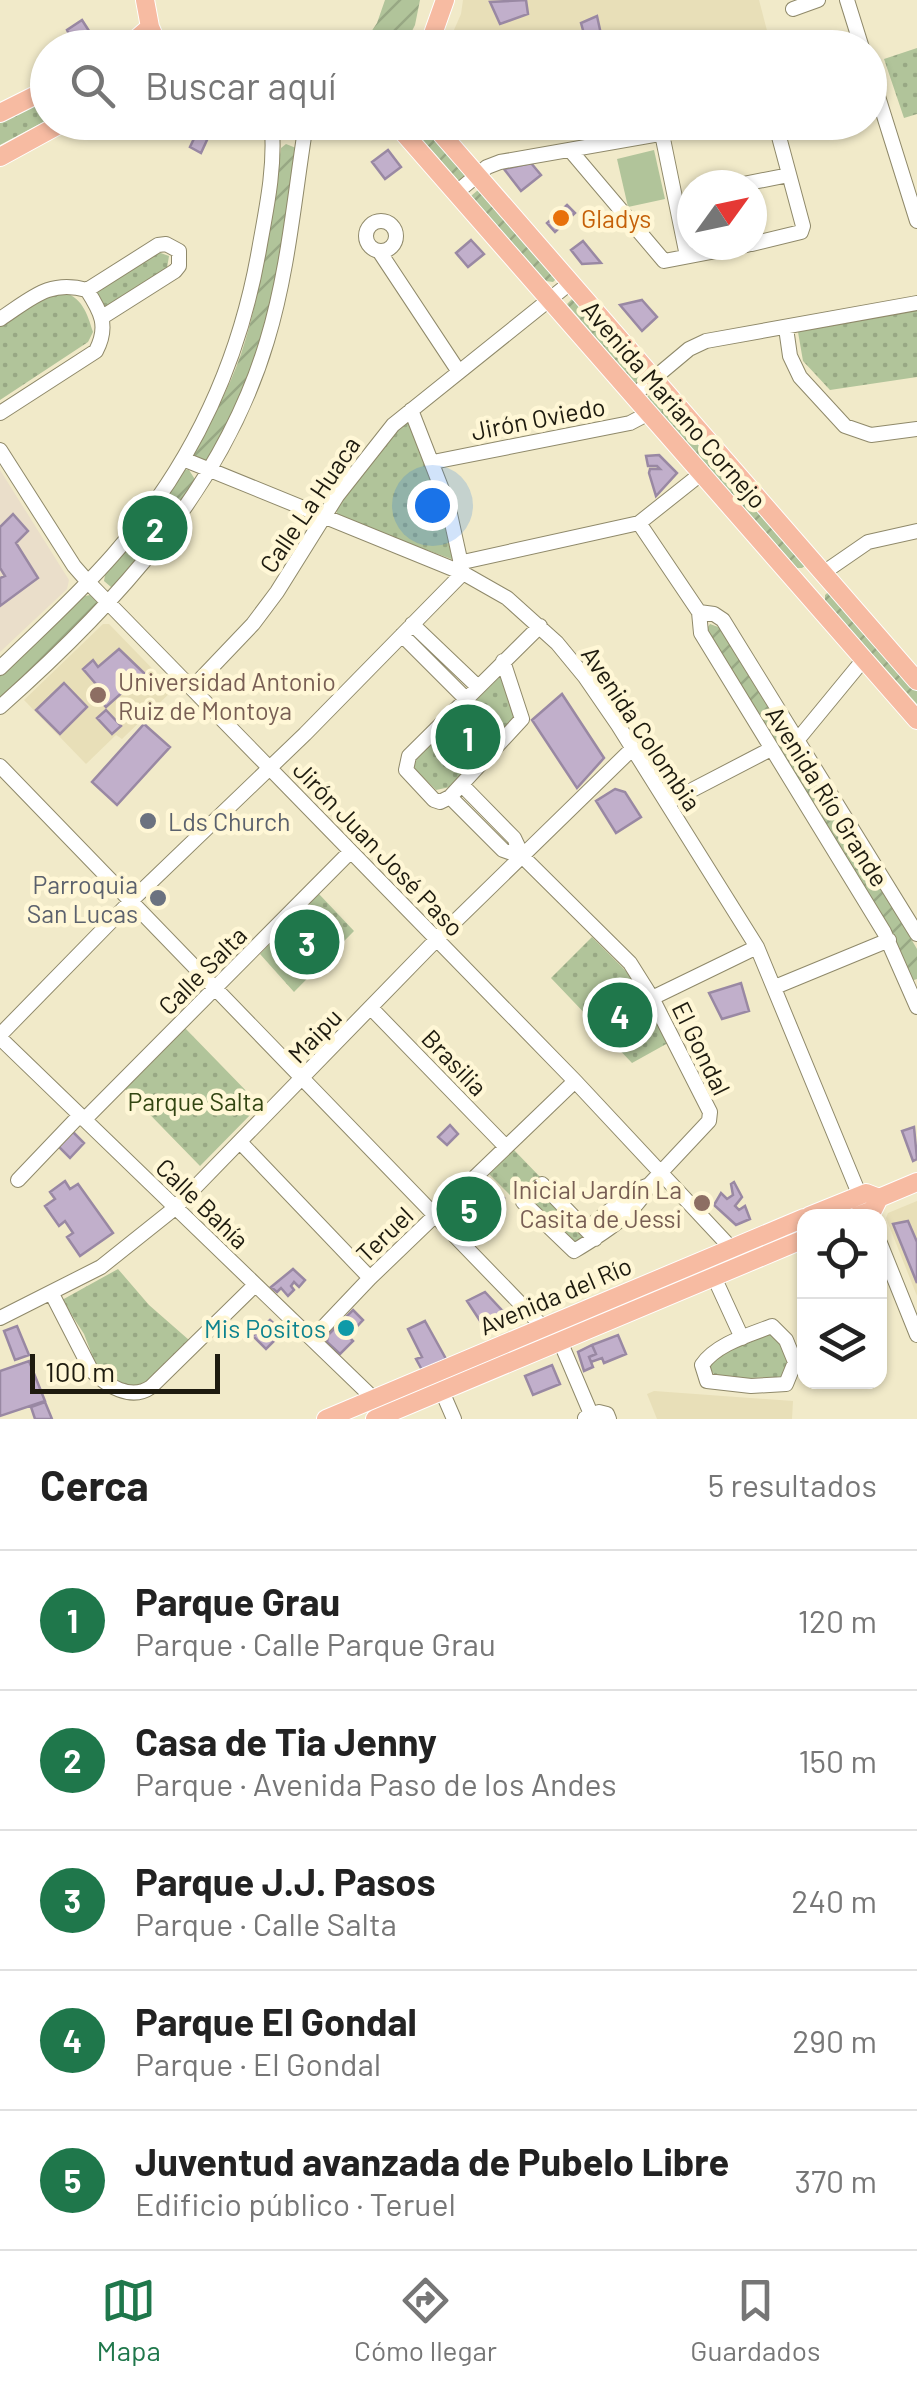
<!DOCTYPE html>
<html lang="es">
<meta charset="utf-8">
<style>
:root{--surface:#fff;--page:#f6f6f6;--text:#222;--muted:#767676;--line:#e0e0e0;--accent:#1f774b}
body{margin:0;font-family:Barlow,sans-serif;background:var(--page);color:var(--text)}
.controls{position:absolute;right:30px;bottom:30px;display:grid;overflow:hidden;border-radius:20px;box-shadow:0 2px 8px #0004}
.controls button{width:90px;height:90px;display:grid;place-items:center;padding:0;border:0;border-bottom:2px solid var(--line);background:var(--surface);color:var(--text);font:50px sans-serif}
.compass{position:absolute;left:677px;top:170px;width:90px;height:90px;border-radius:50%;background:var(--surface);box-shadow:0 2px 8px #0004;rotate:57deg}
.scale{position:absolute;left:30px;bottom:25px;width:190px;box-sizing:border-box;padding-left:10px;border:5px solid #1e1b0f;border-top:0;font-size:28px;line-height:35px;white-space:nowrap;color:#1e1b0f;-webkit-text-stroke:8px #fff7d6;paint-order:stroke}
.you{position:absolute;left:432px;top:505px;width:35px;height:35px;margin:-25px;border:8px solid #fff;border-radius:50%;background:#1a73e8;box-shadow:0 0 0 15px #1a73e833}
.badge{display:grid;place-items:center;width:65px;height:65px;border-radius:50%;background:var(--accent);color:#fff;font-size:32px;font-weight:700}
.pin{position:absolute;translate:-50% -50%;border:5px solid #fff;box-shadow:0 2px 10px #0006}
.list{margin:0;padding:0;list-style:none}
h2{display:flex;justify-content:space-between;align-items:center;height:130px;margin:0;padding:0 40px;font-size:42px}
h2 small{font-size:32px;font-weight:400;color:var(--muted)}
.list li{display:grid;grid-template-columns:65px 1fr auto;gap:30px;align-items:center;box-sizing:border-box;height:140px;padding:0 40px;border-top:2px solid var(--line)}
.list b{display:block;font-size:38px;white-space:nowrap}
.list p{margin:0;font-size:32px;white-space:nowrap;color:var(--muted)}
.list em{font-size:32px;font-style:normal;color:var(--muted)}
.icon{flex:none;width:55px;height:55px;fill:none;stroke:currentColor;stroke-width:2;stroke-linecap:round;stroke-linejoin:round}
.map{position:relative;flex:none;width:917px;height:1419px;overflow:hidden}
.search{position:absolute;background:var(--surface);box-shadow:0 2px 8px #0004;left:30px;right:30px;top:30px;height:110px;display:flex;align-items:center;gap:25px;box-sizing:border-box;padding:0 35px;border-radius:55px;color:var(--muted);font-size:38px}
.sheet{height:830px;background:var(--surface)}
nav{display:flex;justify-content:space-around;align-items:center;box-sizing:border-box;height:140px;border-top:2px solid var(--line);background:var(--surface);font-size:28px;color:var(--muted)}
nav a{display:grid;justify-items:center;gap:5px}
nav .on{color:var(--accent)}
.map>svg:first-child{display:block}
.built{fill:#e8dfb8}
.medical{fill:#eadeca}
.grass{fill:#b1c49a}
.park{fill:url(#park-dots)}
.garden{fill:url(#garden-furrows)}
.building{fill:#c1afcb;stroke:#9988a3;stroke-width:2.5}
.lines{fill:none;stroke-linecap:round;stroke-linejoin:round}
.minor-casing{stroke:#8f896a;stroke-width:16}
.major-casing{stroke:#fff;stroke-width:20}
.minor{stroke:#fff;stroke-width:14}
.major{stroke:#f7bba2;stroke-width:18}
.food-dot{fill:#e8710a;stroke:#fff7d6;stroke-width:4}
.education-dot{fill:#8d6e63;stroke:#fff7d6;stroke-width:4}
.worship-dot{fill:#6b7280;stroke:#fff7d6;stroke-width:4}
.culture-dot{fill:#0f9aa8;stroke:#fff7d6;stroke-width:4}
.labels{text-anchor:middle;dominant-baseline:central;stroke-width:9;stroke-linejoin:round;paint-order:stroke}
.food-label{font-size:25px;fill:#c56008;stroke:#fff7d6;text-anchor:start}
.street-label{font-size:25px;fill:#1e1b0f;stroke:#fff7d6}
.education-label{font-size:25px;fill:#785e54;stroke:#fff7d6;text-anchor:start}
.worship-label{font-size:25px;fill:#5b616d;stroke:#fff7d6;text-anchor:start}
.park-label{font-size:25px;fill:#324511;stroke:#fff7d6}
.culture-label{font-size:25px;fill:#0d838f;stroke:#fff7d6;text-anchor:end}
</style>
<div class="map">
<svg width="917" height="1419" viewBox="0 0 917 1419">
<defs>
<pattern id="park-dots" width="8" height="8" patternUnits="userSpaceOnUse" patternTransform="scale(2.5)"><rect width="8" height="8" fill="#b1c49a"/><path d="M2 2h.1M6 6h.1" fill="none" stroke="#98a884" stroke-width="1.8" stroke-linecap="round"/></pattern>
<pattern id="garden-furrows" width="10" height="10" patternUnits="userSpaceOnUse" patternTransform="scale(2.5)"><rect width="10" height="10" fill="#b1c49a"/><path d="M-1 1l2-2M0 10L10 0M9 11l2-2" fill="none" stroke="#98a884"/></pattern>
</defs>
<rect width="100%" height="100%" fill="#f1eac9"/>
<!-- built -->
<path class="built" d="M463,0H759L770,42L751,48H446L461,14Z
M103,624H109L173,690L122,739L116,735L86,764L24,700Z
M917,1201V1296L886,1218L888,1213Z
M654,1391L793,1401L792,1419H657L647,1394Z"/>
<!-- medical -->
<path class="medical" d="M0,470L69,580L67,589L0,652Z"/>
<!-- grass -->
<path class="grass" d="M654,150L665,199L628,207L617,159Z"/>
<!-- park -->
<path class="park" d="M917,48V114L904,118L884,59Z
M47,94V120L0,145V119Z
M158,252L169,256L167,268L105,307L97,292Z
M61,292C82,296 87,313 93,332L88,342L0,400V325L52,294Z
M917,307V377L830,390L803,361L798,332Z
M405,420L414,422L429,451L454,560L338,517L335,506Z
M498,674L504,677L518,717L450,787L436,790L414,768L413,763Z
M319,894L354,931L294,992L260,954Z
M592,937L630,975L668,1043L632,1063L551,978Z
M184,1027L260,1105L200,1166L124,1088Z
M513,1149L543,1180L518,1203L489,1174Z
M543,1193L587,1236L573,1247L531,1200Z
M118,1269L149,1305L189,1340L146,1383L132,1388L105,1376L97,1368L84,1334L62,1300Z
M774,1328L792,1356L783,1377L719,1379L709,1369L711,1358Z"/>
<!-- garden -->
<path class="garden" d="M385,0H420L415,25L404,47H367L363,44L377,23Z
M408,123H433L475,168L459,181Z
M286,144L296,148C287,210 281,273 265,333C253,377 230,421 208,461L203,463L194,458L193,452C211,421 229,389 241,354C263,288 270,217 281,148Z
M485,184L559,276L553,282L546,281L471,196Z
M580,291L653,374L639,388L567,304Z
M661,385L810,562L802,568H797L647,397Z
M183,469L189,470L196,481L117,585L111,587L104,581L105,575L140,534Z
M833,588L917,678V704L825,601V595Z
M90,595L97,602L96,607L0,700V674L85,596Z
M710,624L721,628L825,795L810,804L705,631Z
M834,807L917,949V979L911,981L820,816Z"/>
<!-- building -->
<path class="building" d="M526,0L528,14L500,24L490,2Z
M597,16L604,48H588L581,23Z
M82,20L91,34L73,42L67,30Z
M201,124L212,129L201,153L190,147Z
M388,150L401,167L385,179L372,162Z
M531,163L541,175L521,191L504,169Z
M567,205L575,213L555,232L547,223Z
M471,240L484,254L468,267L456,253Z
M583,241L601,263L582,264L571,250Z
M642,300L657,317L642,331L620,305Z
M659,455L677,473L656,496L649,473L650,469H660L657,466H648L646,456Z
M13,514L28,531L16,543L38,578L0,606V578L5,576L0,568V527Z
M119,649L144,673L106,707L96,696L102,691L83,669L93,660L98,667Z
M64,683L87,707L60,734L36,710Z
M562,694L604,758L577,788L532,720Z
M106,710L121,726L112,734L97,718Z
M144,724L170,747L117,805L92,782Z
M615,789L625,792L641,817L616,833L596,801Z
M741,983L749,1011L722,1019L709,993Z
M450,1125L458,1134L447,1145L438,1137Z
M914,1127L917,1159L913,1161L902,1131Z
M72,1131L84,1143L70,1158L57,1145Z
M65,1181L70,1189L78,1184L113,1233L80,1256L67,1237L73,1233L65,1221L59,1226L45,1206L55,1199L50,1192Z
M734,1182L742,1197L735,1206L739,1210L745,1206L750,1219L736,1225L714,1205L721,1193L727,1199L733,1195L731,1184Z
M488,1183L504,1198L486,1217L463,1228L454,1220Z
M908,1221L917,1242V1283L893,1224Z
M293,1269L305,1280L299,1287L294,1282L291,1286L294,1290L288,1296L281,1288L277,1292L271,1287Z
M485,1292L511,1320L488,1333L467,1301Z
M353,1310L363,1320L348,1336L353,1341L340,1354L327,1342L328,1335Z
M270,1320L283,1332L266,1349L253,1336Z
M425,1321L446,1359L422,1370L416,1359L422,1357L408,1329Z
M17,1326L29,1355L15,1360L4,1331Z
M618,1335L626,1354L604,1363L602,1358L591,1362L589,1357L596,1354L592,1345Z
M592,1345L596,1354L589,1357L593,1367L584,1371L578,1352Z
M29,1361L45,1401L0,1416V1371Z
M552,1365L560,1384L533,1395L525,1376Z
M45,1402L52,1419H35L31,1407Z"/>
<g class="lines">
<defs>
<path id="minor" d="M847,0L862,48
M793,9L818,0
M870,71L917,221
M662,134L687,256
M570,150L664,261L747,245
M738,185L789,175
M457,192L487,167L500,162L728,122
M366 236a15 15 0 1 1 30 0a15 15 0 1 1-30 0Z
M752,244L801,232L803,226L775,122
M379,251L459,372
M87,290L158,245L166,244L179,251V266L175,271L104,316
M0,319C31,299 49,279 87,290C101,312 109,326 96,351L0,413
M786,328L790,356L800,377L845,426L871,435L917,429
M634,395L689,349L706,341L917,303
M0,450L74,566L88,582L575,1081L732,1249L740,1266
M183,459L463,573L507,598L557,643L585,677L618,725L757,947L862,1201
M433,462L630,423L649,413
M639,523L699,612L701,633L884,932L917,1007
M463,562L639,523L702,473
M823,573L868,542L917,531
M699,612L714,614L723,620L917,934
M412,624L477,686
M402,635L465,698
M503,661L522,719L450,797L440,802L434,800L406,770L409,756L540,626
M0,668C38,631 78,595 113,555C190,468 239,364 259,250C266,210 275,170 272,129
M192,688L253,624L277,592L337,496L393,425L570,283
M0,707C113,607 223,489 267,341C288,272 294,200 305,130
M799,738L864,659
M0,766L543,1327
M462,785L514,838L523,857L630,963L652,998L710,1112L709,1121L649,1185C637,1213 599,1236 574,1251L523,1202L542,1184L595,1239
M450,797L503,850L523,857
M667,803L771,749
M775,987L889,940
M652,998L757,947
M371,1008L506,1147
M0,1035L131,901L305,734L463,573L448,505L411,410
M0,1038L374,1399
M85,1119L350,852
M240,1142L370,1278
M18,1180L80,1115
M586,1229L636,1190L649,1185
M880,1243L917,1335
M714,1277L742,1338
M52,1294L91,1370C107,1386 131,1401 151,1387L255,1285
M0,1318L101,1267L175,1208L436,940L633,748
M772,1326L786,1340L795,1362L786,1384L751,1386L707,1381L702,1365C716,1344 749,1335 772,1326Z
M313,1338L370,1278L575,1081
M560,1341L591,1414
M434,1373L454,1419
M585,1418L599,1412L607,1414L609,1419"/>
<path id="major" d="M145,0L150,27L159,48
M126,48L150,27
M428,48L445,0
M0,113L48,89
M247,122C277,131 307,133 337,122
M394,122L917,720
M431,122L917,681
M0,157L64,122
M809,1216L866,1193L879,1198
M857,1216L873,1210L879,1198L917,1182
M326,1419L804,1218
M375,1419L804,1239"/>
</defs>
<!-- minor casing -->
<use href="#minor" class="minor-casing"/>
<!-- major casing -->
<use href="#major" class="major-casing"/>
<!-- minor -->
<use href="#minor" class="minor"/>
<!-- major -->
<use href="#major" class="major"/>
</g>
<!-- markers -->
<circle class="food-dot" cx="561" cy="218" r="10"/>
<g class="education-dot">
<circle cx="98" cy="695" r="10"/>
<circle cx="702" cy="1203" r="10"/>
</g>
<g class="worship-dot">
<circle cx="148" cy="821" r="10"/>
<circle cx="158" cy="898" r="10"/>
</g>
<circle class="culture-dot" cx="346" cy="1328" r="10"/>
<g class="labels">
<!-- food labels -->
<g class="food-label">
<text x="581" y="218">Gladys</text>
</g>
<!-- street labels -->
<g class="street-label">
<text transform="translate(675 404) rotate(49)">Avenida Mariano Cornejo</text>
<text transform="translate(538 418) rotate(-11)">Jirón Oviedo</text>
<text transform="translate(309 504) rotate(-56)">Calle La Huaca</text>
<text transform="translate(642 728) rotate(56)">Avenida Colombia</text>
<text transform="translate(828 796) rotate(58)">Avenida Río Grande</text>
<text transform="translate(379 848) rotate(46)">Jirón Juan José Paso</text>
<text transform="translate(202 970) rotate(-45)">Calle Salta</text>
<text transform="translate(314 1035) rotate(-46)">Maipu</text>
<text transform="translate(702 1048) rotate(64)">El Gondal</text>
<text transform="translate(455 1062) rotate(46)">Brasilia</text>
<text transform="translate(203 1203) rotate(44)">Calle Bahía</text>
<text transform="translate(384 1234) rotate(-44)">Teruel</text>
<text transform="translate(555 1295) rotate(-23)">Avenida del Río</text>
</g>
<!-- education labels -->
<g class="education-label">
<text x="118" y="681">Universidad Antonio<tspan x="118" dy="29">Ruiz de Montoya</tspan></text>
<text x="682" y="1189" text-anchor="end">Inicial Jardín La<tspan x="682" dy="29">Casita de Jessi</tspan></text>
</g>
<!-- worship labels -->
<g class="worship-label">
<text x="168" y="821">Lds Church</text>
<text x="138" y="884" text-anchor="end">Parroquia<tspan x="138" dy="29">San Lucas</tspan></text>
</g>
<!-- park labels -->
<g class="park-label">
<text x="196" y="1101">Parque Salta</text>
</g>
<!-- culture labels -->
<g class="culture-label">
<text x="326" y="1328">Mis Positos</text>
</g>
</g>
</svg>
<div class="controls">
<button><svg class="icon" aria-label="locate" viewBox="0 0 24 24"><circle cx="12" cy="12" r="6"/><path d="M12 2v4M12 18v4M2 12h4M18 12h4"/></svg></button>
<button><svg class="icon" aria-label="layers" viewBox="0 0 24 24"><path d="M12 4l9 5-9 5-9-5zM3 14l9 5 9-5"/></svg></button>
</div>
<svg class="compass" viewBox="-18 -18 36 36"><path d="M0-13l5 13h-10z" fill="#e53935"/><path d="M0 13l5-13h-10z" fill="#767676"/></svg>
<div class="scale">100 m</div>
<div class="you"></div>
<div class="pin badge" style="left:468px;top:737px">1</div>
<div class="pin badge" style="left:155px;top:528px">2</div>
<div class="pin badge" style="left:307px;top:942px">3</div>
<div class="pin badge" style="left:620px;top:1015px">4</div>
<div class="pin badge" style="left:469px;top:1209px">5</div>
<div class="search"><svg class="icon" aria-label="search" viewBox="0 0 24 24"><circle cx="10" cy="10" r="6"/><path d="M15 15l6 6"/></svg>Buscar aquí</div>
</div>
<section class="sheet">
<h2>Cerca<small>5 resultados</small></h2>
<ul class="list">
<li><span class="badge">1</span><div><b>Parque Grau</b><p>Parque · Calle Parque Grau</p></div><em>120 m</em></li>
<li><span class="badge">2</span><div><b>Casa de Tia Jenny</b><p>Parque · Avenida Paso de los Andes</p></div><em>150 m</em></li>
<li><span class="badge">3</span><div><b>Parque J.J. Pasos</b><p>Parque · Calle Salta</p></div><em>240 m</em></li>
<li><span class="badge">4</span><div><b>Parque El Gondal</b><p>Parque · El Gondal</p></div><em>290 m</em></li>
<li><span class="badge">5</span><div><b>Juventud avanzada de Pubelo Libre</b><p>Edificio público · Teruel</p></div><em>370 m</em></li>
</ul>
</section>
<nav>
<a class="on"><svg class="icon" aria-label="map" viewBox="0 0 24 24"><path d="M3 6l6-2 6 2 6-2v14l-6 2-6-2-6 2zM9 4v14M15 6v14"/></svg>Mapa</a>
<a><svg class="icon" aria-label="directions" viewBox="0 0 24 24"><path d="M12 3l9 9-9 9-9-9zM9 14v-3h6M13 9l2 2-2 2"/></svg>Cómo llegar</a>
<a><svg class="icon" aria-label="saved" viewBox="0 0 24 24"><path d="M7 4h10v16l-5-4-5 4z"/></svg>Guardados</a>
</nav>
